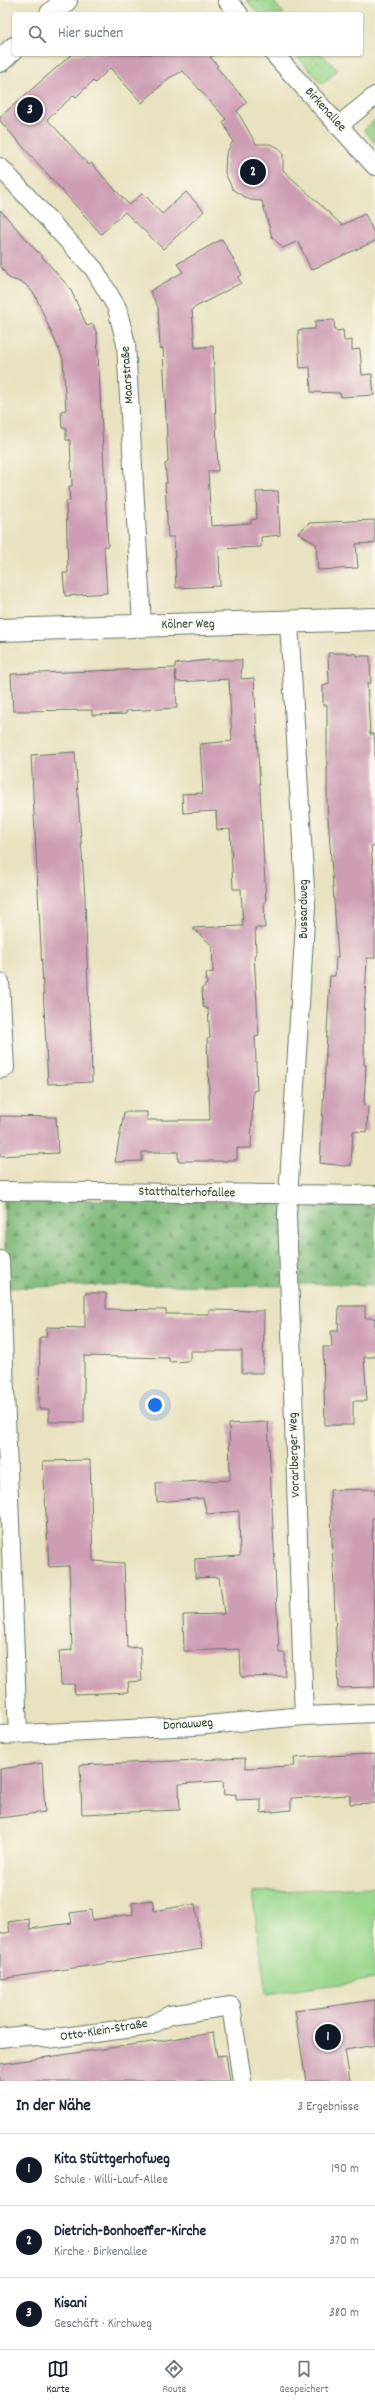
<!DOCTYPE html>
<html lang="de">
<meta charset="utf-8">
<style>
:root{--surface:#fff;--page:#f2f2f3;--text:#1f2937;--muted:#747a83;--line:#e0e1e3;--accent:#111827}
body{margin:0;font-family:Dekko,sans-serif;background:var(--page);color:var(--text)}
.you{position:absolute;left:155px;top:1405px;width:14px;height:14px;margin:-10px;border:3px solid #fff;border-radius:50%;background:#1a73e8;box-shadow:0 0 0 6px #1a73e833}
.badge{display:grid;place-items:center;width:26px;height:26px;border-radius:50%;background:var(--accent);color:#fff;font-size:13px;font-weight:700}
.pin{position:absolute;translate:-50% -50%;border:2px solid #fff;box-shadow:0 1px 4px #0006}
.list{margin:0;padding:0;list-style:none}
h2{display:flex;justify-content:space-between;align-items:center;height:52px;margin:0;padding:0 16px;font-size:17px}
h2 small{font-size:13px;font-weight:400;color:var(--muted)}
.list li{display:grid;grid-template-columns:26px 1fr auto;gap:12px;align-items:center;box-sizing:border-box;height:72px;padding:0 16px;border-top:1px solid var(--line)}
.list b{display:block;font-size:15px;white-space:nowrap}
.list p{margin:0;font-size:13px;white-space:nowrap;color:var(--muted)}
.list em{font-size:13px;font-style:normal;color:var(--muted)}
.icon{flex:none;width:22px;height:22px;fill:none;stroke:currentColor;stroke-width:2;stroke-linecap:round;stroke-linejoin:round}
.map{position:relative;flex:none;width:375px;height:2081px;overflow:hidden}
.search{position:absolute;background:var(--surface);box-shadow:0 1px 3px #0004;left:12px;right:12px;top:12px;height:44px;display:flex;align-items:center;gap:10px;box-sizing:border-box;padding:0 14px;border-radius:4px;color:var(--muted);font-size:15px}
.sheet{height:268px;background:var(--surface)}
nav{display:flex;justify-content:space-around;align-items:center;box-sizing:border-box;height:56px;border-top:1px solid var(--line);background:var(--surface);font-size:11px;color:var(--muted)}
nav a{display:grid;justify-items:center;gap:2px}
nav .on{color:var(--accent)}
.map>svg:first-child{display:block}
.grass{fill:url(#grass-dots);stroke:#5c8a60}
.forest{fill:url(#forest-firs);stroke:#4d7a56}
.green{fill:#9ad78c;stroke:#5c8a60}
.building{fill:#cd9db4}
.lines{fill:none;stroke-linecap:round;stroke-linejoin:round}
.minor-casing{stroke:#657765;stroke-width:20}
.tertiary-casing{stroke:#657765;stroke-width:24}
.minor{stroke:#fff;stroke-width:18}
.tertiary{stroke:#fff;stroke-width:22}
.labels{text-anchor:middle;dominant-baseline:central;stroke-width:3;stroke-linejoin:round;paint-order:stroke}
.street-label{font-size:13px;fill:#1f3d34;stroke:#fbf7ec}
</style>
<div class="map">
<svg width="375" height="2081" viewBox="0 0 375 2081">
<defs>
<pattern id="grass-dots" width="8" height="8" patternUnits="userSpaceOnUse"><rect width="8" height="8" fill="#9ad78c"/><path d="M2 2h.1M6 6h.1" fill="none" stroke="#84b979" stroke-width="1.8" stroke-linecap="round"/></pattern>
<pattern id="forest-firs" width="22" height="20" patternUnits="userSpaceOnUse"><rect width="22" height="20" fill="#7bb878"/><path d="M5 1l3.5 6h-7zM16 11l3.5 6h-7z" fill="#649763"/></pattern>
</defs>
<rect width="100%" height="100%" fill="#fbf7ec"/>
<filter id="ink" filterUnits="userSpaceOnUse"><feTurbulence type="fractalNoise" baseFrequency=".025" numOctaves="2"/><feDisplacementMap in="SourceGraphic" scale="8" xChannelSelector="R" yChannelSelector="G"/><feConvolveMatrix kernelMatrix="1 2 1 2 8 2 1 2 1" color-interpolation-filters="sRGB"/></filter>
<filter id="wash" filterUnits="userSpaceOnUse"><feTurbulence type="fractalNoise" baseFrequency=".012" numOctaves="4" result="noise"/><feDisplacementMap in="SourceGraphic" scale="16" xChannelSelector="R" yChannelSelector="G"/><feGaussianBlur stdDeviation="0.9" result="paint"/><feColorMatrix in="noise" values="0 0 0 0 0 0 0 0 0 0 0 0 0 0 0 0 0 1.4 0 .05"/><feComposite in="paint" operator="in"/></filter>
<g filter="url(#wash)">
<rect width="100%" height="100%" fill="#e8e2c0"/>
<!-- grass -->
<path class="grass" d="M246,0H272L284,14H259Z
M295,54H322L338,70L322,84Z
M375,120V143L364,130Z"/>
<!-- forest -->
<path class="forest" d="M4,1199L283,1202V1286L108,1285L6,1288Z
M295,1205L375,1206V1285L296,1284Z"/>
<!-- green -->
<path class="green" d="M375,1887V1979L266,1994L252,1892Z"/>
<g id="blocks">
<!-- building -->
<path class="building" d="M72,54H217L210,57L218,66L216,67L247,102L237,111L256,144H270L279,148L283,154V170L342,225L365,214L375,235V241L311,270L298,241L283,248L272,237L262,201L250,200L233,190L225,173L226,154L233,141L223,122L226,119L183,71L169,78L142,103L110,68L95,83L93,81L76,97L74,95L47,119L89,165L91,163L129,205L143,193L162,214L186,192L204,211L163,249L125,212L101,234L0,121V117Z
M0,210L70,288L87,326L93,324L97,334L108,546H104L107,593L65,596L63,573H68L66,501H70L69,486H72L70,440H66V428H62L61,411L66,410L63,359L35,295L25,284L9,278L0,266Z
M222,239L242,275L238,277L241,283L192,309L195,348L213,346L218,471H208L211,526L251,523V520L257,519L256,492L278,491L280,535L261,537V547L219,549L220,586L176,588L174,537H168L165,483H167L165,464L168,462L163,348L160,349L158,307L150,291L183,272L177,264Z
M334,320L335,331L343,330L344,341L352,340V350L360,349L362,375L372,374L374,395L341,397L340,393L311,392L310,367L300,368L298,330L315,329V321Z
M375,520V543L356,544L358,568L318,570L316,544L298,533L309,523Z
M328,653H345L357,654V656H370L371,683H367L370,734H374L375,748V846H371L375,890V958H367L364,1017V1065H366L364,1105L368,1106L367,1132L353,1131L351,1165L344,1166L320,1163L330,976H335L336,957H338L327,803V705H323V686L329,684Z
M208,660H242L241,679L254,678L266,902H264L265,928H255L256,955H254L259,1036L255,1037L257,1090L253,1091L251,1148H237V1160H227V1161H178V1152H142V1161L115,1162L124,1112H147V1120H210L207,1039L210,1038L208,1009L203,1007L202,988L207,984L206,973L213,972L212,945L192,928L243,926L241,889H233L230,829L217,830L216,811L183,813L182,794L203,793L200,744L232,741L229,679L177,682L175,670L177,708L126,711V714L92,715V710L13,711L11,674L175,668V664Z
M75,752L85,898L89,1015H90L91,1034L92,1082L48,1084L31,755Z
M0,1116L56,1117L58,1153L0,1156Z
M85,1293H106V1309L166,1310V1314H209V1310L264,1311L263,1373H242V1351H190V1361L169,1362V1358L84,1356V1422H49V1409H39L40,1337H46L47,1327L85,1328Z
M339,1306H365V1318H375V1357H364L367,1401H353V1425H325L323,1347H332L331,1331H338Z
M268,1422L279,1653H285V1676L241,1677L240,1649L184,1651L183,1615L224,1614L219,1577L195,1578V1559L240,1556L239,1511L207,1514L203,1498L157,1502L156,1483L230,1480L229,1424Z
M90,1460L93,1561L124,1563L127,1648L140,1647L142,1681L128,1682L129,1692L75,1694L74,1684H61L59,1651L72,1650L69,1566L49,1567L43,1461Z
M375,1489V1518H372L375,1687L338,1688L330,1490Z
M373,1754L375,1755V1803L350,1804V1795L291,1798V1810L261,1813V1799L236,1800V1794L224,1795L223,1781L179,1784L180,1810L82,1814L80,1765L245,1758V1768L295,1766L294,1758L305,1757Z
M42,1763L45,1812L0,1818V1769Z
M152,1900L154,1911L195,1904L202,1949L0,1979V1934L10,1932L8,1922L29,1919L30,1929L72,1923L70,1913L91,1910L92,1920L133,1914L132,1903Z
M375,2000V2045L345,2050L350,2081H306L295,2011Z
M213,2033L217,2056L226,2055L230,2081H0V2064Z"/>
</g>
</g>
<g filter="url(#ink)">
<use href="#blocks" fill-opacity="0" stroke="#657765" stroke-width="1"/>
<g class="lines">
<defs>
<path id="minor" d="M227,0L239,14
M274,54L375,166
M338,126L375,96
M0,167L94,269L117,308L126,344L142,625
M289,623L306,906L287,1215L304,1716
M0,982L5,1068L0,1069
M0,1191L375,1195
M0,1260L18,1734
M0,1735L195,1726L304,1716L375,1713
M0,2038L25,2035L48,2039L149,2026L170,2015L231,2006L242,2081"/>
<path id="tertiary" d="M51,14L66,0
M0,61L14,48
M0,630L375,619"/>
</defs>
<!-- minor casing -->
<use href="#minor" class="minor-casing"/>
<!-- tertiary casing -->
<use href="#tertiary" class="tertiary-casing"/>
<!-- minor -->
<use href="#minor" class="minor"/>
<!-- tertiary -->
<use href="#tertiary" class="tertiary"/>
</g>
</g>
<g class="labels">
<!-- street labels -->
<g class="street-label">
<text transform="translate(325 110) rotate(48)">Birkenallee</text>
<text transform="translate(128 375) rotate(-94)">Maarstraße</text>
<text transform="translate(188 625) rotate(-1)">Kölner Weg</text>
<text transform="translate(304 909) rotate(-90)">Bussardweg</text>
<text transform="translate(187 1193) rotate(1)">Statthalterhofallee</text>
<text transform="translate(295 1455) rotate(-92)">Vorarlberger Weg</text>
<text transform="translate(188 1725) rotate(-4)">Donauweg</text>
<text transform="translate(104 2031) rotate(-9)">Otto-Klein-Straße</text>
</g>
</g>
</svg>
<div class="you"></div>
<div class="pin badge" style="left:328px;top:2037px">1</div>
<div class="pin badge" style="left:253px;top:172px">2</div>
<div class="pin badge" style="left:30px;top:110px">3</div>
<div class="search"><svg class="icon" aria-label="search" viewBox="0 0 24 24"><circle cx="10" cy="10" r="6"/><path d="M15 15l6 6"/></svg>Hier suchen</div>
</div>
<section class="sheet">
<h2>In der Nähe<small>3 Ergebnisse</small></h2>
<ul class="list">
<li><span class="badge">1</span><div><b>Kita Stüttgerhofweg</b><p>Schule · Willi-Lauf-Allee</p></div><em>190 m</em></li>
<li><span class="badge">2</span><div><b>Dietrich-Bonhoeffer-Kirche</b><p>Kirche · Birkenallee</p></div><em>370 m</em></li>
<li><span class="badge">3</span><div><b>Kisani</b><p>Geschäft · Kirchweg</p></div><em>380 m</em></li>
</ul>
</section>
<nav>
<a class="on"><svg class="icon" aria-label="map" viewBox="0 0 24 24"><path d="M3 6l6-2 6 2 6-2v14l-6 2-6-2-6 2zM9 4v14M15 6v14"/></svg>Karte</a>
<a><svg class="icon" aria-label="directions" viewBox="0 0 24 24"><path d="M12 3l9 9-9 9-9-9zM9 14v-3h6M13 9l2 2-2 2"/></svg>Route</a>
<a><svg class="icon" aria-label="saved" viewBox="0 0 24 24"><path d="M7 4h10v16l-5-4-5 4z"/></svg>Gespeichert</a>
</nav>
